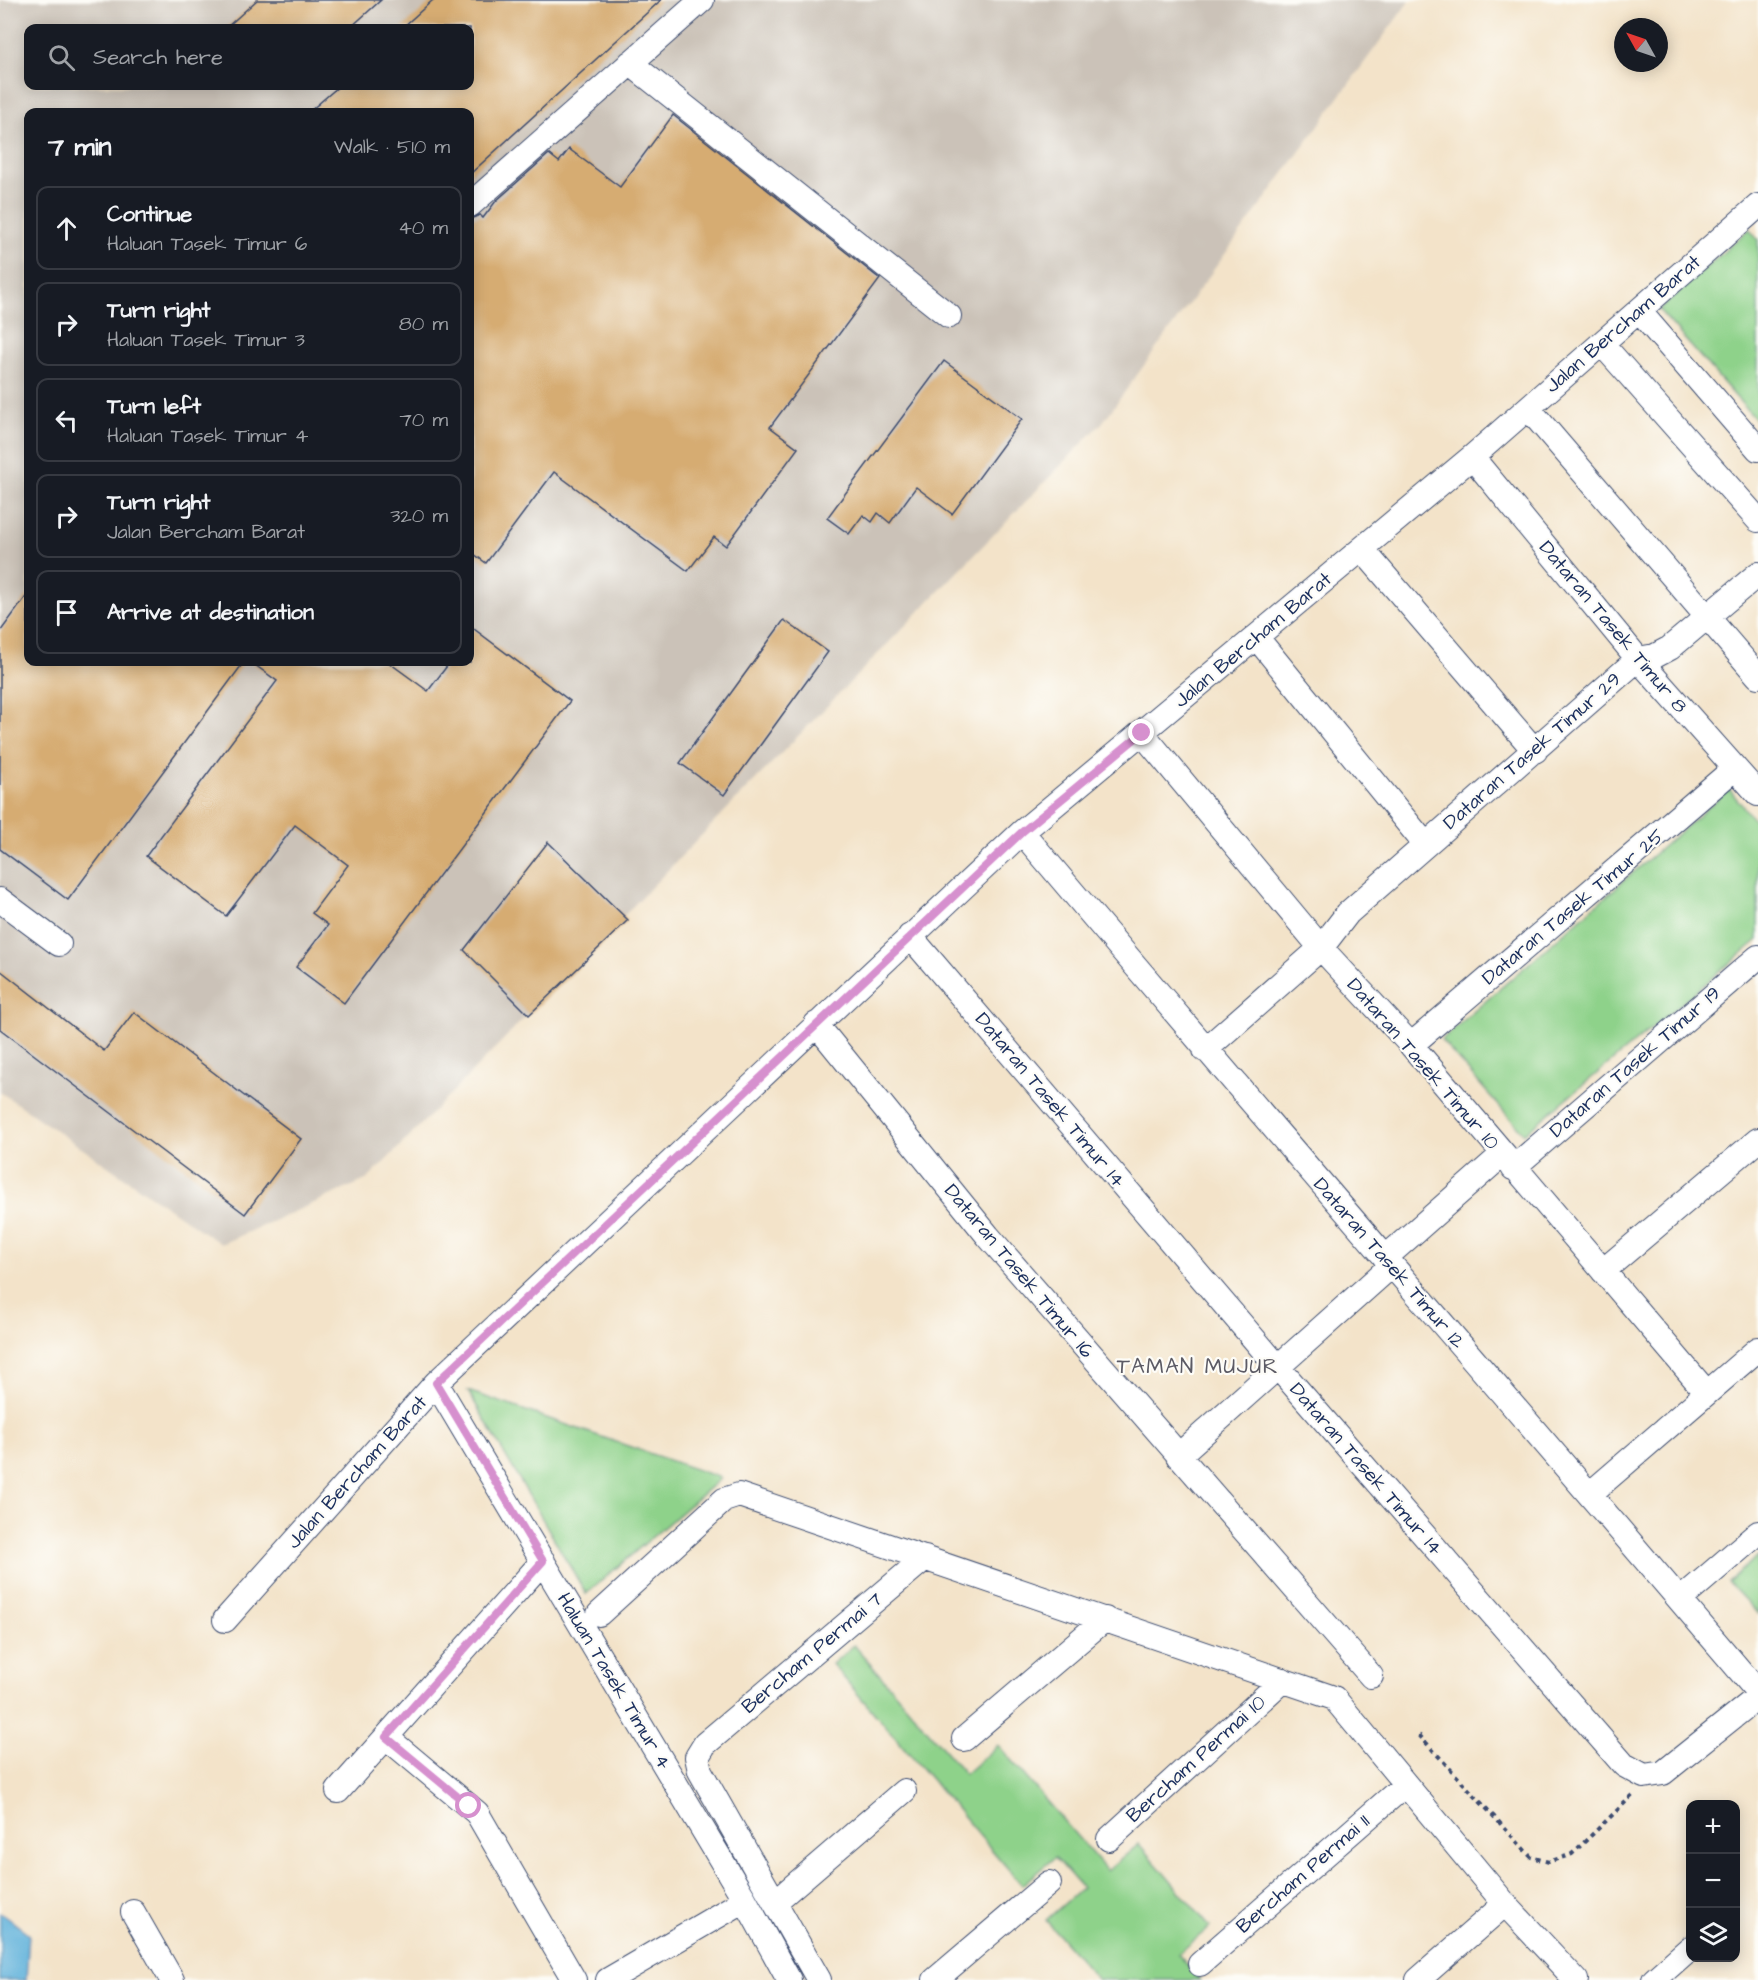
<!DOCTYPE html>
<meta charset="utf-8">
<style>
:root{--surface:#171b24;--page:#242831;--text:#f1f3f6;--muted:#9ea1a6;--line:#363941}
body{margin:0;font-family:"Architects Daughter",sans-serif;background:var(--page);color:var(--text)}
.controls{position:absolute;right:18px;bottom:18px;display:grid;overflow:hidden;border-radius:12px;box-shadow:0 3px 15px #0003}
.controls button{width:54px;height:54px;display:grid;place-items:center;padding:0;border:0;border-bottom:2px solid var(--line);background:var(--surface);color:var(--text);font:30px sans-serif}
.compass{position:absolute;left:1614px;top:18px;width:54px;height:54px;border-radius:50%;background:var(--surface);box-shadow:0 3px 15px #0003;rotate:310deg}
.stop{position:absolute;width:18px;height:18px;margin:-14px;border:4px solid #d690ce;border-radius:50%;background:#fff}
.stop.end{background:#d690ce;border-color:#fff;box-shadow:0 2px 6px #0008}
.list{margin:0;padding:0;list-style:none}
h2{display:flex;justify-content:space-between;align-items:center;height:78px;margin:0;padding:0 24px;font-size:26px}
h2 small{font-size:20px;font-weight:400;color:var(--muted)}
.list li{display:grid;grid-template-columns:39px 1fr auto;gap:18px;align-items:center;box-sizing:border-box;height:84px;margin:0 12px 12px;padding:0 12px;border:2px solid var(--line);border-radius:12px}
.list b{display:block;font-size:22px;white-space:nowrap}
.list p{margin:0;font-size:20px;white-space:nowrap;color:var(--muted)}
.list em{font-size:20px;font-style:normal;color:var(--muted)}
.icon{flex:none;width:33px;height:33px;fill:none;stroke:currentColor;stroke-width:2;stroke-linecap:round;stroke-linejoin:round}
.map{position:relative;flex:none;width:1758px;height:1980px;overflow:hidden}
.search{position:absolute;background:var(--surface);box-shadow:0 3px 15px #0003;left:24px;top:24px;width:450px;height:66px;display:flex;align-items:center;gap:15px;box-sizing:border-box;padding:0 21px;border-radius:12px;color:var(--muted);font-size:22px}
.panel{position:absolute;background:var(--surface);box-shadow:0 3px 15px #0003;left:24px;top:108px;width:450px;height:558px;border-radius:12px}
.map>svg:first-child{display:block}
.industrial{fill:#cbc2b8;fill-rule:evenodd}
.green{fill:#8ed28a;stroke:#548074;stroke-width:1.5}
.water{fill:#5fb1da;stroke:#3d709c;stroke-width:1.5}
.building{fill:#d6ac72}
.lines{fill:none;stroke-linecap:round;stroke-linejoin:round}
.minor-casing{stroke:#3b4a6e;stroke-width:26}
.path{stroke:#3b4a6e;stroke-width:4;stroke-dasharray:4.5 4.5;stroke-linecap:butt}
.minor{stroke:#fff;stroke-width:24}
.route{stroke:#d690ce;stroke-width:8}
.labels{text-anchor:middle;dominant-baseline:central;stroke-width:4.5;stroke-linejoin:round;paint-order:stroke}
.street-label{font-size:20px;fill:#1b2f5e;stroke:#fdfcf7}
.neighbourhood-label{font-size:21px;letter-spacing:1.5px;fill:#5c5b65;stroke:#fdfcf7}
</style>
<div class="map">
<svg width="1758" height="1980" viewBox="0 0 1758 1980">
<rect width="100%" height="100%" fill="#fdfcf7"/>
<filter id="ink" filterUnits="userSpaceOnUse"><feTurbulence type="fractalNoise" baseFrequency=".0167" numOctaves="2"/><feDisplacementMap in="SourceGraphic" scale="12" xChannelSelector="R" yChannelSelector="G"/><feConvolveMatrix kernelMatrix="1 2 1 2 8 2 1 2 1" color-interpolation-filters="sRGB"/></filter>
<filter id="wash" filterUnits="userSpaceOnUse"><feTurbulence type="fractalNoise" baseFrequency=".008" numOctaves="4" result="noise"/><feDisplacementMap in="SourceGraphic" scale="24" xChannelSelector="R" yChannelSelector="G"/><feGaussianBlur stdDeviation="1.35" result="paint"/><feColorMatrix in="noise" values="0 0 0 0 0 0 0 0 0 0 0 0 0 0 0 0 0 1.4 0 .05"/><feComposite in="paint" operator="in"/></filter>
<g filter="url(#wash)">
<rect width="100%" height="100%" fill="#f3e3c9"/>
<!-- industrial -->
<path class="industrial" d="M0,0H1410L1102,423L368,1179L221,1244L0,1092ZM28,28H470V86H28ZM28,112H470V662H28Z"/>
<!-- green -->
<path class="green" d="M1749,229L1758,240V422L1659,310Z
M1729,789L1758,825V940L1524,1134L1441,1040Z
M468,1391L721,1478L586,1594Z
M1758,1556V1614L1728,1582Z
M854,1645L965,1774L998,1745L1107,1871L1139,1844L1210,1927L1178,1954L1200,1980H1098L1046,1920L1082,1888L1055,1857L1022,1885L832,1664Z"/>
<!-- water -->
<path class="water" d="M0,1912L29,1934L26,1980H0Z"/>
<g id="blocks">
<!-- building -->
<path class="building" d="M257,0H381L350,28H226Z
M433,0H661L470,174V112H309L339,86H470V28H402Z
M673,115L880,279L770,427L798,448L726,546L714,537L688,571L554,472L486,563L470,551V219L480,215L483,218L496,201L549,154L559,162L569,149L620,187Z
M944,361L1022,419L952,514L916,487L890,523L878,513L872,522L863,515L849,534L827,518Z
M28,594V662H244L68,900L0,849V632Z
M784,620L828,652L724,795L680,763Z
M470,626L570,701L344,1003L296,967L328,925L312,913L348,865L295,825L226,916L146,856L277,681L251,662H388L428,691L450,662H470Z
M548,842L628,920L529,1015L464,950Z
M0,970L104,1051L134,1012L301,1139L245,1214L0,1029Z"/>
</g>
</g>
<g filter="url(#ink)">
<use href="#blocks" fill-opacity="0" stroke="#3b4a6e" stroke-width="1.5"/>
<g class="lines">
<defs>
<path id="minor" d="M630,63L949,316
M470,205L702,0
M1639,311L1758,449
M1602,344L1758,520
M1528,408L1758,676
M1472,457L1638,659L1758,794
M1362,549L1535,751
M1257,638L1425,844
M1142,733L1321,948L1411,1045L1707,1393
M1022,832C1265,1121 1514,1404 1758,1692
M0,900L59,944
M910,936L1277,1366L1624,1765L1644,1776L1663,1773L1758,1697
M816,1024L988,1236L1371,1676
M1411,1045L1735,768
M1205,1050L1321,948L1348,913L1638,659L1655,656L1670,648L1758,574
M1513,1168L1758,957
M1385,1258L1502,1155
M1603,1271L1758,1140
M436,1383L745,1900L789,1980
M1178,1456L1391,1266
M1591,1493L1758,1349
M1680,1600L1758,1533
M599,1614L724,1500L739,1495L1334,1698L1505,1904L1576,1980
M225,1620L436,1383L1022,832L1472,457L1758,206
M386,1737L477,1813L574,1980
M964,1739L1105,1619
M338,1791L543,1561
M1109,1839L1283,1680
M775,1902L904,1791
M133,1912L172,1980
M1200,1964L1405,1785
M608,1980L745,1900
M819,1980L700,1771L697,1757L705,1744L925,1558
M935,1980L1049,1883
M1418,1980L1505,1904
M1654,1980L1690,1948"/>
</defs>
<!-- minor casing -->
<use href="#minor" class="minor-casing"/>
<!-- path -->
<path class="path" d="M1419,1735L1531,1857L1549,1862L1572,1854L1635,1793"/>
<!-- minor -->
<use href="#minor" class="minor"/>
</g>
</g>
<g class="lines" filter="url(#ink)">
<!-- route -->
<path class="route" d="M469,1806L386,1737L543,1561L436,1383L1022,832L1142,733"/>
</g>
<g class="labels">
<!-- street labels -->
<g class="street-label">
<text transform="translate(1623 324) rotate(-41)">Jalan Bercham Barat</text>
<text transform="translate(1613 627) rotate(50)">Dataran Tasek Timur 8</text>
<text transform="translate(1253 640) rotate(-40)">Jalan Bercham Barat</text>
<text transform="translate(1532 751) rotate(-41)">Dataran Tasek Timur 29</text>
<text transform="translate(1573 907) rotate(-40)">Dataran Tasek Timur 25</text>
<text transform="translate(1635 1062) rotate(-41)">Dataran Tasek Timur 19</text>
<text transform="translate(1423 1064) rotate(49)">Dataran Tasek Timur 10</text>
<text transform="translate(1050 1100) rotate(50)">Dataran Tasek Timur 14</text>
<text transform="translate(1389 1263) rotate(49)">Dataran Tasek Timur 12</text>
<text transform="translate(1019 1271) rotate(50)">Dataran Tasek Timur 16</text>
<text transform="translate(1366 1469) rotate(49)">Dataran Tasek Timur 14</text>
<text transform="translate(357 1472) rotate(-48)">Jalan Bercham Barat</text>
<text transform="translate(812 1653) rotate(-40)">Bercham Permai 7</text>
<text transform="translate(614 1681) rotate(59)">Haluan Tasek Timur 4</text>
<text transform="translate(1196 1759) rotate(-42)">Bercham Permai 10</text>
<text transform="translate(1303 1874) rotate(-41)">Bercham Permai 11</text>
</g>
<!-- neighbourhood labels -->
<g class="neighbourhood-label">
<text x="1198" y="1366">TAMAN MUJUR</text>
</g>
</g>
</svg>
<div class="controls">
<button>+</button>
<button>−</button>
<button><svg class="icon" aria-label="layers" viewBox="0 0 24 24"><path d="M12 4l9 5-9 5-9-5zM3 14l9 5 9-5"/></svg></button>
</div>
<svg class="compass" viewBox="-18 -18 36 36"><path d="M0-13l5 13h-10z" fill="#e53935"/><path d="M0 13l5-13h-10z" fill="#9ea1a6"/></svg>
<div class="stop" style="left:469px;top:1806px"></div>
<div class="stop end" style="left:1142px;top:733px"></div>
<div class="search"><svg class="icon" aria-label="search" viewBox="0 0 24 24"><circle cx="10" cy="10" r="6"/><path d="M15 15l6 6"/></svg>Search here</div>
<section class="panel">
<h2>7 min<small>Walk · 510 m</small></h2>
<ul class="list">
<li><svg class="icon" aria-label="ahead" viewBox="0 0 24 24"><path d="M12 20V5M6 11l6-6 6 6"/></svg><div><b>Continue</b><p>Haluan Tasek Timur 6</p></div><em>40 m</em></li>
<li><svg class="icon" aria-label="right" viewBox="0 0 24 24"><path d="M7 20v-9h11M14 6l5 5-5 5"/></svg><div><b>Turn right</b><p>Haluan Tasek Timur 3</p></div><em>80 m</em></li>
<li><svg class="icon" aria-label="left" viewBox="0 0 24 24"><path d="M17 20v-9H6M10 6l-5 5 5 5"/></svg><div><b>Turn left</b><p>Haluan Tasek Timur 4</p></div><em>70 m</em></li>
<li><svg class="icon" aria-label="right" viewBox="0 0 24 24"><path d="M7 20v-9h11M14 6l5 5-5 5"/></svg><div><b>Turn right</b><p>Jalan Bercham Barat</p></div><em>320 m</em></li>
<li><svg class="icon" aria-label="arrive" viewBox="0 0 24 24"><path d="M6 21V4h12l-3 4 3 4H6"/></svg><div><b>Arrive at destination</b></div></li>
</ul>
</section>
</div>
